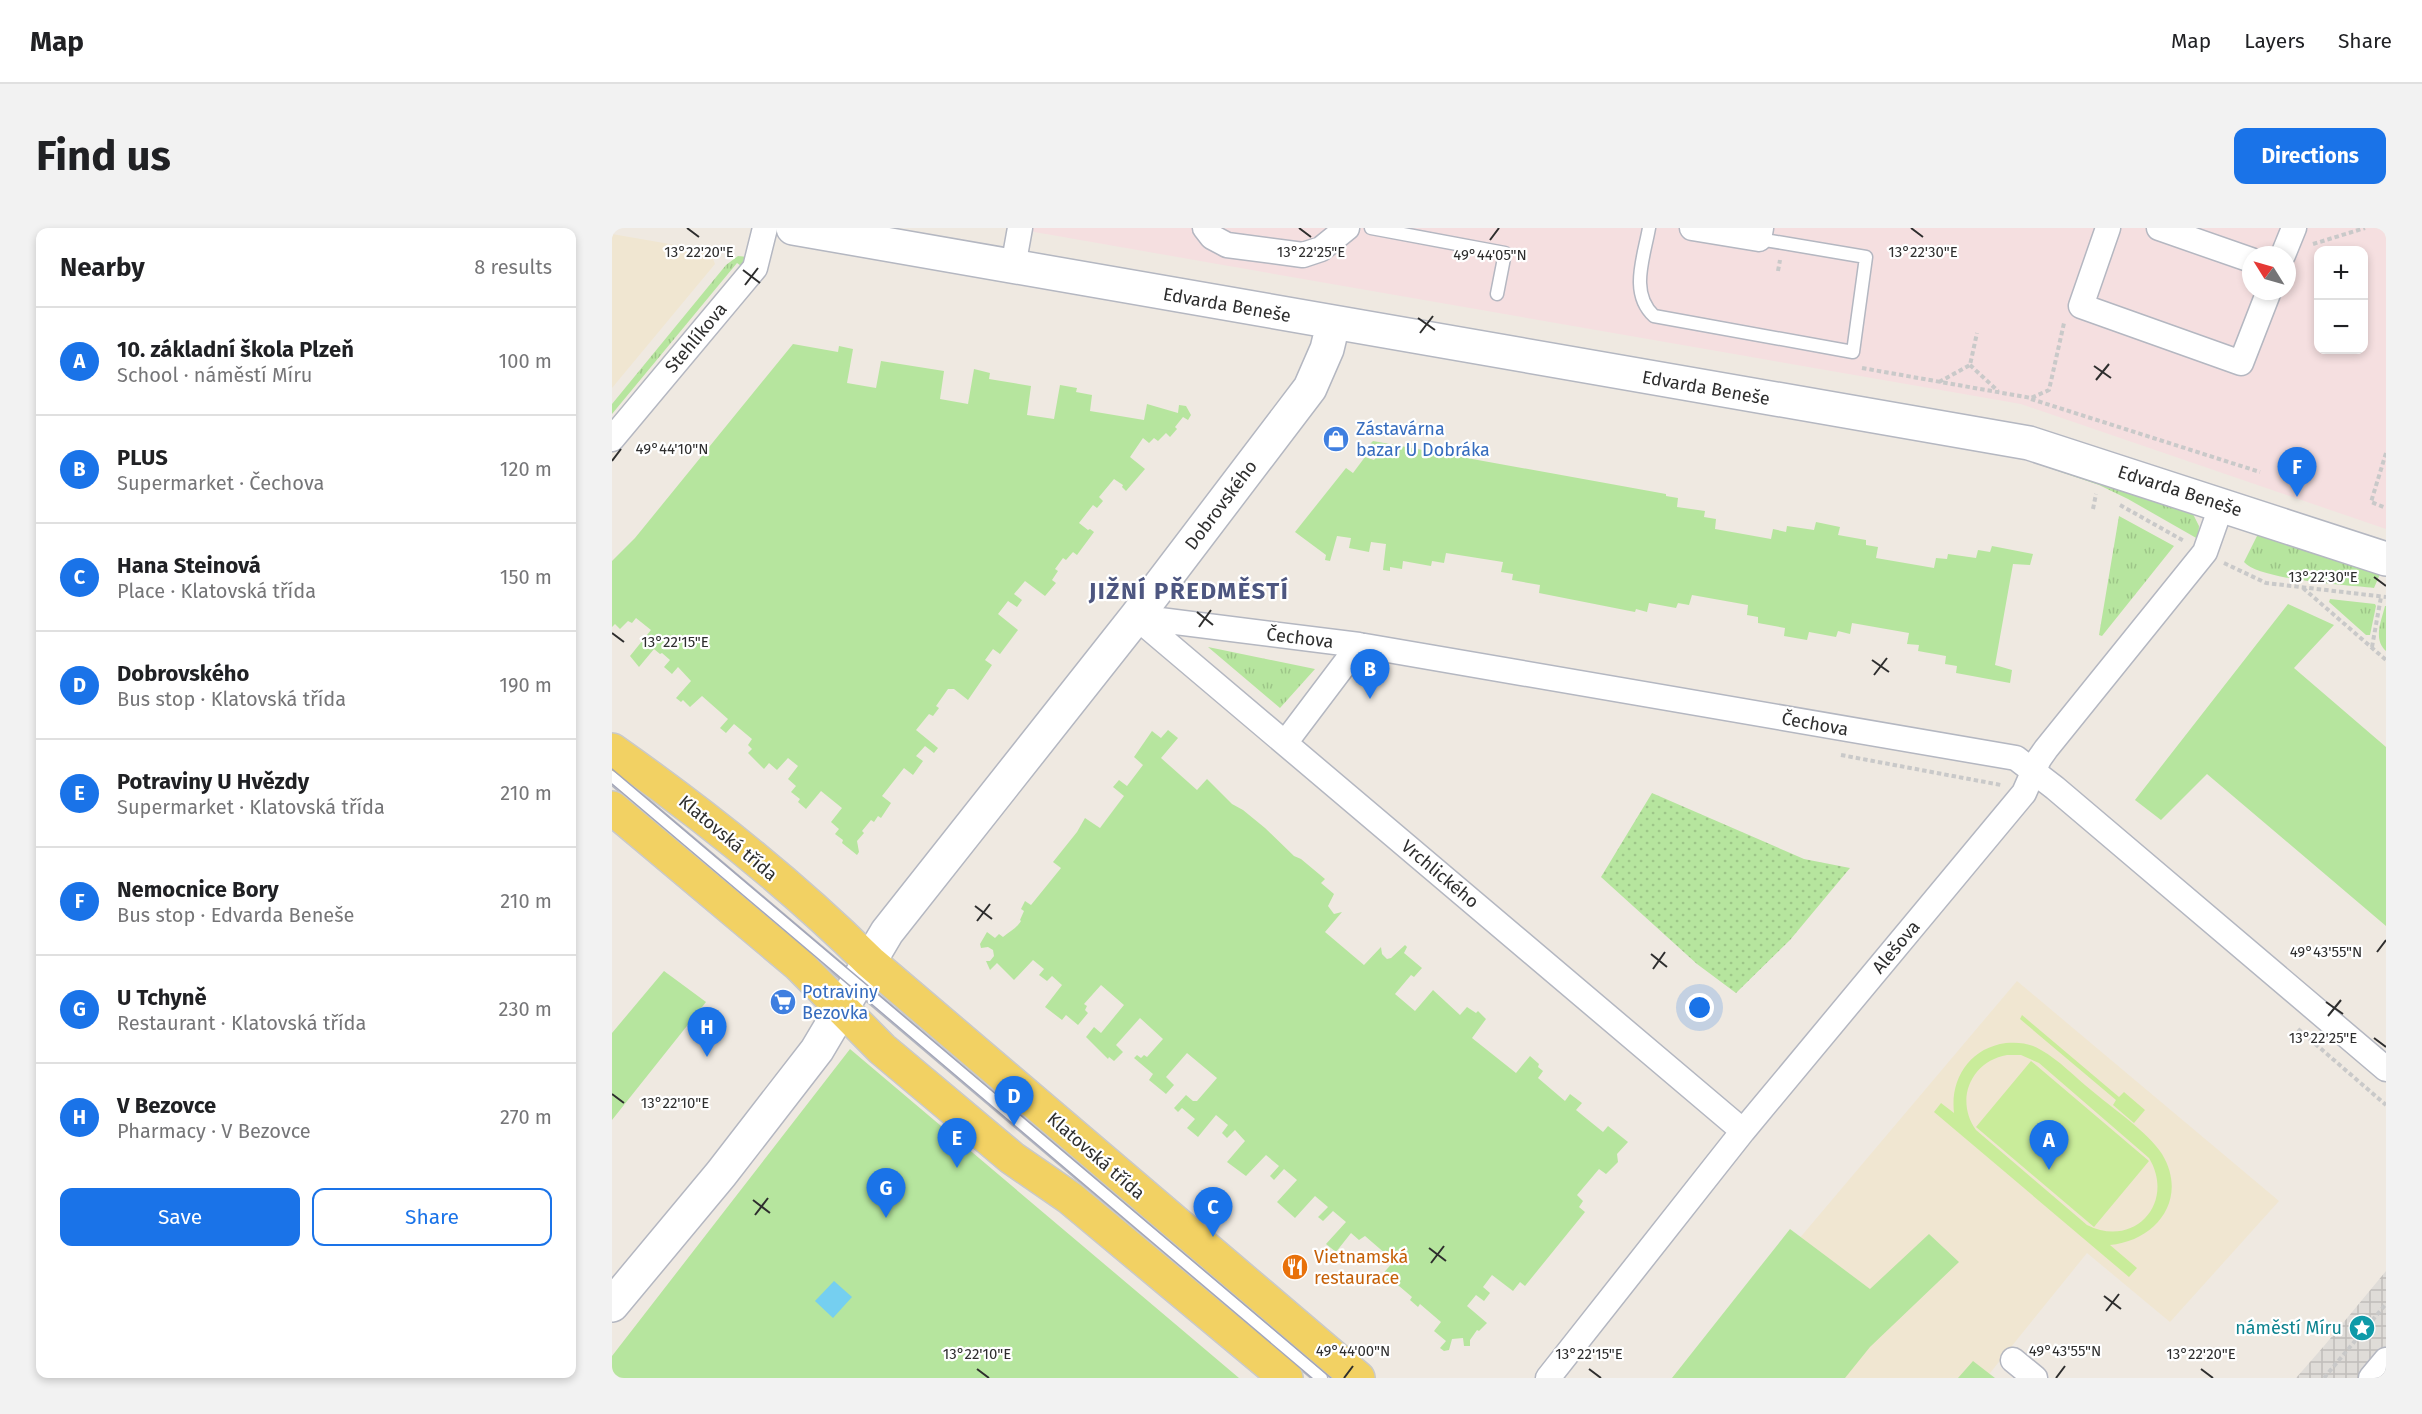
<!DOCTYPE html>
<meta charset="utf-8">
<style>
:root{--surface:#fff;--page:#f2f2f2;--text:#202124;--muted:#757577;--line:#e0e0e0;--accent:#1a73e8}
body{margin:0;font-family:"Fira Sans",sans-serif;background:var(--page);color:var(--text)}
.controls{position:absolute;right:18px;top:18px;display:grid;overflow:hidden;border-radius:12px;box-shadow:0 3px 9px #0003}
.controls button{width:54px;height:54px;display:grid;place-items:center;padding:0;border:0;border-bottom:2px solid var(--line);background:var(--surface);color:var(--text);font:30px sans-serif}
.compass{position:absolute;left:1630px;top:18px;width:54px;height:54px;border-radius:50%;background:var(--surface);box-shadow:0 3px 9px #0003;rotate:307deg}
.you{position:absolute;left:1088px;top:780px;width:21px;height:21px;margin:-15px;border:4px solid #fff;border-radius:50%;background:#1a73e8;box-shadow:0 0 0 9px #1a73e833}
.badge{display:grid;place-items:center;width:39px;height:39px;border-radius:50%;background:var(--accent);color:#fff;font-size:20px;font-weight:700}
.pin{position:absolute;translate:-50% -50px;filter:drop-shadow(0 2px 3px #0008)}
.pin::after{content:'';position:absolute;top:32px;width:21px;height:18px;background:inherit;clip-path:polygon(0 0,100% 0,50% 100%)}
.list{margin:0;padding:0;list-style:none}
h2{display:flex;justify-content:space-between;align-items:center;height:78px;margin:0;padding:0 24px;font-size:26px}
h2 small{font-size:20px;font-weight:400;color:var(--muted)}
.list li{display:grid;grid-template-columns:39px 1fr auto;gap:18px;align-items:center;box-sizing:border-box;height:108px;padding:0 24px;border-top:2px solid var(--line)}
.list b{display:block;font-size:22px;white-space:nowrap}
.list p{margin:0;font-size:20px;white-space:nowrap;color:var(--muted)}
.list em{font-size:20px;font-style:normal;color:var(--muted)}
.actions{display:flex;gap:12px;padding:18px 24px}
.actions a{flex:1;padding:14px 0;border:2px solid var(--accent);border-radius:12px;text-align:center;font-size:21px;color:var(--accent)}
.actions .main{background:var(--accent);color:#fff}
.map{position:relative;flex:none;width:1774px;height:1150px;overflow:hidden;border-radius:12px}
header{display:flex;align-items:center;gap:36px;box-sizing:border-box;height:84px;padding:0 30px;background:var(--surface);border-bottom:2px solid var(--line)}
header strong{font-size:28px}
nav{display:flex;gap:33px;margin-inline-start:auto;font-size:21px}
.intro{display:flex;align-items:center;justify-content:space-between;box-sizing:border-box;height:144px;padding:0 36px}
h1{margin:0;font-size:42px}
.button{padding:15px 27px;border-radius:12px;background:var(--accent);color:#fff;font-size:21px;font-weight:700}
main{display:flex;gap:36px;padding:0 36px}
aside{flex:1;background:var(--surface);border-radius:12px;box-shadow:0 3px 9px #0003}
.map>svg:first-child{display:block}
.education{fill:#f0e6d1}
.medical{fill:#f5dfe0;fill-rule:evenodd}
.grass{fill:url(#grass-tufts)}
.park{fill:url(#park-dots)}
.garden{fill:#b6e59e}
.pitch{fill:#c9ec9a;fill-rule:evenodd}
.plaza{fill:url(#plaza-grid)}
.water{fill:#75cff0}
.lines{fill:none;stroke-linecap:round;stroke-linejoin:round}
.lane-casing{stroke:#b4b7c1;stroke-width:15}
.street-casing{stroke:#b4b7c1;stroke-width:27}
.secondary-casing{stroke:#b4b7c1;stroke-width:36}
.primary-casing{stroke:#c9c9c9;stroke-width:36}
.path{stroke:#c9c9c9;stroke-width:4;stroke-dasharray:4.5 3;stroke-linecap:butt}
.lane{stroke:#fff;stroke-width:12}
.street{stroke:#fff;stroke-width:24}
.secondary{stroke:#fff;stroke-width:33}
.primary{stroke:#f2d163;stroke-width:33}
.tram{stroke:#a3a6b8;stroke-width:1.5}
.ticks{fill:none;stroke:#2e2e2e;stroke-width:2}
.labels{text-anchor:middle;dominant-baseline:central;stroke-width:4.5;stroke-linejoin:round;paint-order:stroke}
.street-label{font-size:18px;fill:#2e2e2e;stroke:#fff}
.shop-label{font-size:18px;fill:#366cbe;stroke:#fff;text-anchor:start}
.food-label{font-size:18px;fill:#c56008;stroke:#fff;text-anchor:start}
.culture-label{font-size:18px;fill:#0d838f;stroke:#fff;text-anchor:end}
.district-label{font-size:24px;font-weight:bold;letter-spacing:1.5px;fill:#4d5680;stroke:#fff}
.ticks-label{font-size:15px;text-anchor:middle;fill:#2e2e2e;stroke:#fff;stroke-width:4.5;stroke-linejoin:round;paint-order:stroke}
</style>
<header>
<strong>Map</strong>
<nav><a>Map</a><a>Layers</a><a>Share</a></nav>
</header>
<div class="intro"><h1>Find us</h1><a class="button">Directions</a></div>
<main>
<aside>
<h2>Nearby<small>8 results</small></h2>
<ul class="list">
<li><span class="badge">A</span><div><b>10. základní škola Plzeň</b><p>School · náměstí Míru</p></div><em>100 m</em></li>
<li><span class="badge">B</span><div><b>PLUS</b><p>Supermarket · Čechova</p></div><em>120 m</em></li>
<li><span class="badge">C</span><div><b>Hana Steinová</b><p>Place · Klatovská třída</p></div><em>150 m</em></li>
<li><span class="badge">D</span><div><b>Dobrovského</b><p>Bus stop · Klatovská třída</p></div><em>190 m</em></li>
<li><span class="badge">E</span><div><b>Potraviny U Hvězdy</b><p>Supermarket · Klatovská třída</p></div><em>210 m</em></li>
<li><span class="badge">F</span><div><b>Nemocnice Bory</b><p>Bus stop · Edvarda Beneše</p></div><em>210 m</em></li>
<li><span class="badge">G</span><div><b>U Tchyně</b><p>Restaurant · Klatovská třída</p></div><em>230 m</em></li>
<li><span class="badge">H</span><div><b>V Bezovce</b><p>Pharmacy · V Bezovce</p></div><em>270 m</em></li>
</ul>
<div class="actions"><a class="main">Save</a><a>Share</a></div>
</aside>
<div class="map">
<svg width="1774" height="1150" viewBox="0 0 1774 1150">
<defs>
<pattern id="grass-tufts" width="24" height="20" patternUnits="userSpaceOnUse" patternTransform="scale(1.5)"><rect width="24" height="20" fill="#b6e59e"/><path d="M3 7l-1-3M5 7V3M7 7l1-3M15 17l-1-3M17 17v-4M19 17l1-3" fill="none" stroke="#9dc588"/></pattern>
<pattern id="park-dots" width="8" height="8" patternUnits="userSpaceOnUse" patternTransform="scale(1.5)"><rect width="8" height="8" fill="#b6e59e"/><path d="M2 2h.1M6 6h.1" fill="none" stroke="#9dc588" stroke-width="1.8" stroke-linecap="round"/></pattern>
<pattern id="plaza-grid" width="8" height="8" patternUnits="userSpaceOnUse" patternTransform="scale(1.5)"><rect width="8" height="8" fill="#dfdcd8"/><path d="M0 4h8M4 0v8" fill="none" stroke="#c0bdba"/></pattern>
</defs>
<rect width="100%" height="100%" fill="#efe9e1"/>
<!-- education -->
<path class="education" d="M0,6L98,23L103,36L0,160Z
M1405,753L1667,973L1558,1094L1475,1025L1374,1150H1103L1170,1031Z"/>
<!-- medical -->
<path class="medical" d="M399,0H1774V301L1409,176ZM1706,22H1752V122H1706ZM1639,27H1675V63H1639Z"/>
<!-- grass -->
<path class="grass" d="M126,28L136,29L132,40L125,35L0,186V176L114,37Z
M1346,209L1580,284L1587,298L1586,311L1516,271L1487,257Z
M1507,288L1562,318L1490,408L1487,407Z
M1647,304L1768,346L1762,360C1736,357 1647,352 1632,334Z
M1718,371L1763,376L1764,378L1758,407H1754L1717,374Z
M1773,378H1774V423C1761,411 1769,394 1773,378Z
M596,419L703,441L668,480Z"/>
<!-- park -->
<path class="park" d="M1040,565L1192,631L1238,640L1178,712L1124,765L1085,736L989,649Z"/>
<!-- garden -->
<path class="garden" d="M181,116L226,124L227,118L241,121L235,155L264,160L269,133L332,143L328,171L356,176L362,141L378,145L377,151L419,158L415,187L442,191L448,157L465,160L464,164L480,167L478,183L532,192L535,176L566,185L567,177L574,178L579,187L576,192L571,189L563,199L565,201L558,209L554,205L546,213L542,210L537,215L531,210L518,229L533,241L514,263L510,259L511,257L502,251L487,269L491,273L485,280L481,277L467,295L476,302L478,301L482,304L465,327L461,324L454,332L451,330L443,341L446,343L440,352L444,355L433,368L413,353L402,366L410,372L405,379L396,373L386,386L406,402L388,426L381,421L373,432L380,437L356,472L342,461H336L324,478L327,480L321,488L317,486L304,502L326,520L322,525L313,518L304,528L311,533L301,547L292,540L270,568L279,575L269,590L266,588L262,594L259,592L250,603L252,605L245,613L247,624L245,627L230,615L231,612L223,606L227,601L219,594L230,580L209,563L194,581L186,574L188,571L179,564L184,558L176,551L186,538L176,530L165,542L157,535L152,541L136,525L140,521L136,517L140,511L122,496L114,505L108,500L116,491L90,468L78,479L71,472L69,474L64,470L79,453L66,439L60,446L52,439L58,432L50,425L48,426L42,421L27,439L18,428L39,402L24,390L20,395L16,393L8,401L3,396L0,399V333L23,310Z
M761,213L1054,266V268L1066,270L1065,279L1093,283L1092,289L1104,291L1103,301L1159,311L1161,301L1174,304L1175,298L1202,302L1204,294L1228,299L1226,307L1254,312V317L1266,319L1264,330L1322,340L1324,330L1335,331L1336,326L1364,330L1366,322L1378,324L1380,318L1421,326L1418,337L1401,336L1383,437L1400,442L1398,455L1344,445L1345,438L1333,436L1334,428L1306,423L1307,417L1295,416L1297,405L1240,395L1238,406L1226,403L1224,409L1197,404L1195,412L1172,408L1173,400L1146,395V389L1135,387L1136,377L1080,367L1077,377L1066,375L1064,380L1037,375L1035,384L1024,381L1023,384L927,365L928,357L900,352L901,346L889,344L891,334L834,325L832,335L820,333L819,338L791,333L790,341L778,339V343L771,342L774,316L759,314L757,324L737,320L739,310L725,308L718,333L713,332L714,327L683,304L734,240L741,245L753,229L762,232L767,226L758,216Z
M1676,376L1722,397L1682,440L1774,519V698L1595,546L1549,592L1523,572Z
M556,502L566,510L549,530L585,562L595,551L620,576L631,582L653,600L682,628L689,631L713,651L709,655L722,666L716,678L722,686L730,684L713,704L752,737L769,719L770,726L775,731L779,730L793,717L795,719L792,725L810,740L802,749L799,747L783,766L803,783L821,762L848,787L855,779L864,785L866,783L874,791L860,810L904,845L918,828L927,836L926,839L931,843L926,850L953,873L958,866L970,875L964,882L991,904L996,898L1016,914L1005,926L1006,934L994,946L987,941L965,967L971,973L967,979L973,984L913,1058L908,1054L901,1063L880,1047L871,1059L878,1065L872,1073L864,1067L855,1078L875,1095L867,1103L865,1102L858,1112V1118H852L851,1110L840,1111L837,1122L832,1123L828,1120L834,1113L822,1103L829,1094L808,1076L806,1079L798,1072L800,1069L780,1052L777,1056L768,1049L782,1033L753,1008L747,1012L739,1005L724,1024L714,1016L734,994L721,983L711,993L706,989L716,979L703,968L683,990L665,974L685,952L672,941L662,952L658,948L667,938L654,927L634,948L615,934L633,913L623,902L615,910L610,905L616,897L604,887L586,909L575,900L583,891L570,880L566,884L562,880L574,867L581,873H585L605,850L575,825L554,849L562,857L554,866L537,852L541,846L522,830L525,827L529,830L532,827L535,829L551,811L528,790L504,817L511,824L502,833L497,829L496,831L474,809L482,799L489,805L512,777L489,757L472,776L475,778L473,782L476,785L466,797L454,787L450,792L433,779L450,757L440,748L435,753L427,747L432,741L421,732L402,752L385,735L378,742L374,733H378L382,728L381,722L376,719L369,720L368,716L375,704L383,710L387,706L391,709C398,703 404,701 409,693L408,692L412,683L409,681L413,673L419,677L449,640L441,634L465,604L473,590L488,600L512,568L501,559L507,552L515,558L531,537L522,529L540,503L549,510Z
M52,743L94,774L0,892V805Z
M238,821L627,1150H0V1128Z
M1178,1001L1258,1061L1317,1006L1347,1034L1258,1119L1233,1150H1060Z
M1361,1133L1383,1150H1346Z"/>
<!-- pitch -->
<path class="pitch" d="M1410,787L1507,869L1512,864L1533,882L1522,895L1501,877L1504,872L1408,791Z
M1394,815C1406,814 1418,815 1429,822C1447,832 1463,849 1479,862C1499,879 1537,905 1550,926C1577,971 1544,1013 1498,1017L1525,1040L1517,1049L1322,884L1329,875L1342,885C1338,850 1358,820 1394,815ZM1395,827H1409L1427,835L1537,930C1564,975 1522,1021 1475,997L1364,902C1342,871 1360,833 1395,827Z
M1419,833L1537,933L1482,999L1364,899Z"/>
<!-- plaza -->
<path class="plaza" d="M1774,1043V1150H1684L1712,1118Z"/>
<!-- water -->
<path class="water" d="M222,1053L240,1069L221,1090L203,1073Z"/>
<g class="lines">
<defs>
<path id="lane" d="M759,0L893,25L885,66
M1037,0C1032,29 1017,65 1042,88L1241,124L1254,29L1147,11
M0,549L709,1150"/>
<path id="street" d="M593,0L600,9L615,17L691,27L709,21L735,0
M1080,0L1147,11L1149,0
M1496,0L1469,78L1629,135L1657,63
M1547,0L1639,32
M1671,27L1682,0
M401,39L408,0
M0,211L143,40L153,0
M524,389L747,417L1404,530L1443,560L1774,841
M524,389L1131,903
M673,515L747,417
M1401,1132L1423,1150
M936,1150L1131,903L1412,565L1427,531L1434,521L1593,324L1610,276
M1759,1150L1774,1132"/>
<path id="secondary" d="M181,0L1417,215L1774,331
M0,1077L109,946L205,822L275,704L524,389L698,160L715,121L721,96"/>
<path id="primary" d="M0,522C91,586 179,656 258,734L746,1150
M0,580L187,737L270,821L400,930L458,970L674,1150"/>
</defs>
<!-- lane casing -->
<use href="#lane" class="lane-casing"/>
<!-- street casing -->
<use href="#street" class="street-casing"/>
<!-- secondary casing -->
<use href="#secondary" class="secondary-casing"/>
<!-- primary casing -->
<use href="#primary" class="primary-casing"/>
<!-- path -->
<path class="path" d="M1701,16L1753,0
M1166,43L1168,32
M1358,137L1386,163
M1250,140L1419,170L1437,162L1452,95
M1327,154L1358,137L1365,105
M1419,171L1648,244
M1774,225L1759,274L1774,280
M1508,277L1572,313
M1481,281L1484,266
M1612,335L1654,355L1774,369
M1691,360L1774,432
M1760,419L1769,369
M1229,527L1389,557
M1686,801L1774,877
M1712,1150L1774,1076"/>
<!-- lane -->
<use href="#lane" class="lane"/>
<!-- street -->
<use href="#street" class="street"/>
<!-- secondary -->
<use href="#secondary" class="secondary"/>
<!-- primary -->
<use href="#primary" class="primary"/>
<!-- tram -->
<path class="tram" d="M0,541L719,1150
M0,556L700,1150"/>
</g>
<!-- ticks -->
<path class="ticks" d="M75,0L87,9M687,0L699,9M1299,0L1311,9M878,12L887,0M131,42L148,55M133,57L146,40M806,90L823,102M808,105L821,88M1482,138L1499,150M1484,152L1497,136M0,233L9,221M1762,349L1774,358M585,384L601,397M587,399L599,382M0,405L12,414M1260,432L1277,444M1262,447L1275,430M363,678L380,691M365,693L378,676M1765,724L1774,712M1039,726L1055,739M1041,741L1053,724M1714,774L1731,786M1716,788L1729,772M1762,810L1774,819M0,866L12,875M141,972L158,985M143,987L156,970M817,1020L834,1033M819,1035L832,1018M1492,1068L1509,1081M1494,1083L1507,1066M365,1141L377,1150M977,1141L989,1150M1589,1141L1601,1150M732,1150L741,1138M1444,1150L1453,1138"/>
<!-- icons -->
<defs>
<symbol id="shop-disc" viewBox="-11 -11 22 22"><circle r="9.5" fill="#3f7fe0" stroke="#fff"/><path d="M-5-2.5h2.3a2.7 3.5 0 0 1 5.4 0H5L5.5 6h-11ZM-1.5-2.5h3a1.5 2.3 0 0 0-3 0Z" fill="#fff"/></symbol>
<symbol id="supermarket-disc" viewBox="-11 -11 22 22"><circle r="9.5" fill="#3f7fe0" stroke="#fff"/><path d="M-6-5.5h2.5l.6 2H6L4.5 2H-2.5L-4.4-4H-6ZM-1.5 3.2a1.3 1.3 0 1 0 .1 0ZM3 3.2a1.3 1.3 0 1 0 .1 0Z" fill="#fff"/></symbol>
<symbol id="restaurant-disc" viewBox="-11 -11 22 22"><circle r="9.5" fill="#e8710a" stroke="#fff"/><path d="M-5-6h1v4h1v-4h1v4h1v-4h1v5L-1.5 .5V6h-2V.5L-5-1ZM5-6V6H3V1.5H1.5Q1.5-4 5-6Z" fill="#fff"/></symbol>
<symbol id="sight-disc" viewBox="-11 -11 22 22"><circle r="9.5" fill="#0f9aa8" stroke="#fff"/><path d="M0-6L1.8-2.2L6-1.7L2.9 1.2L3.7 5.4L0 3.3L-3.7 5.4L-2.9 1.2L-6-1.7L-1.8-2.2Z" fill="#fff"/></symbol>
</defs>
<g fill-rule="evenodd">
<use href="#shop-disc" x="709" y="196" width="30" height="30"/>
<use href="#supermarket-disc" x="156" y="759" width="30" height="30"/>
<use href="#restaurant-disc" x="668" y="1024" width="30" height="30"/>
<use href="#sight-disc" x="1735" y="1085" width="30" height="30"/>
</g>
<g class="labels">
<!-- street labels -->
<g class="street-label">
<text transform="translate(615 77) rotate(10)">Edvarda Beneše</text>
<text transform="translate(84 110) rotate(-50)">Stehlíkova</text>
<text transform="translate(1094 160) rotate(10)">Edvarda Beneše</text>
<text transform="translate(1568 263) rotate(18)">Edvarda Beneše</text>
<text transform="translate(609 277) rotate(-53)">Dobrovského</text>
<text transform="translate(688 410) rotate(7)">Čechova</text>
<text transform="translate(1203 496) rotate(10)">Čechova</text>
<text transform="translate(116 610) rotate(40)">Klatovská třída</text>
<text transform="translate(828 646) rotate(40)">Vrchlického</text>
<text transform="translate(1284 719) rotate(-50)">Alešova</text>
<text transform="translate(484 928) rotate(41)">Klatovská třída</text>
</g>
<!-- shop labels -->
<g class="shop-label">
<text x="744" y="201">Zástavárna<tspan x="744" dy="21">bazar U Dobráka</tspan></text>
<text x="190" y="764">Potraviny<tspan x="190" dy="21">Bezovka</tspan></text>
</g>
<!-- food labels -->
<g class="food-label">
<text x="702" y="1029">Vietnamská<tspan x="702" dy="21">restaurace</tspan></text>
</g>
<!-- culture labels -->
<g class="culture-label">
<text x="1730" y="1100">náměstí Míru</text>
</g>
<!-- district labels -->
<g class="district-label">
<text x="577" y="363">JIŽNÍ PŘEDMĚSTÍ</text>
</g>
</g>
<g class="ticks-label">
<text x="87" y="29">13°22'20"E</text>
<text x="699" y="29">13°22'25"E</text>
<text x="1311" y="29">13°22'30"E</text>
<text x="878" y="32">49°44'05"N</text>
<text x="60" y="226">49°44'10"N</text>
<text x="1711" y="354">13°22'30"E</text>
<text x="63" y="419">13°22'15"E</text>
<text x="1714" y="729">49°43'55"N</text>
<text x="1711" y="815">13°22'25"E</text>
<text x="63" y="880">13°22'10"E</text>
<text x="741" y="1128">49°44'00"N</text>
<text x="1453" y="1128">49°43'55"N</text>
<text x="365" y="1131">13°22'10"E</text>
<text x="977" y="1131">13°22'15"E</text>
<text x="1589" y="1131">13°22'20"E</text>
</g>
</svg>
<div class="controls">
<button>+</button>
<button>−</button>
</div>
<svg class="compass" viewBox="-18 -18 36 36"><path d="M0-13l5 13h-10z" fill="#e53935"/><path d="M0 13l5-13h-10z" fill="#757577"/></svg>
<div class="you"></div>
<div class="pin badge" style="left:1437px;top:942px">A</div>
<div class="pin badge" style="left:758px;top:471px">B</div>
<div class="pin badge" style="left:601px;top:1009px">C</div>
<div class="pin badge" style="left:402px;top:898px">D</div>
<div class="pin badge" style="left:345px;top:940px">E</div>
<div class="pin badge" style="left:1685px;top:269px">F</div>
<div class="pin badge" style="left:274px;top:990px">G</div>
<div class="pin badge" style="left:95px;top:829px">H</div>
</div>
</main>
